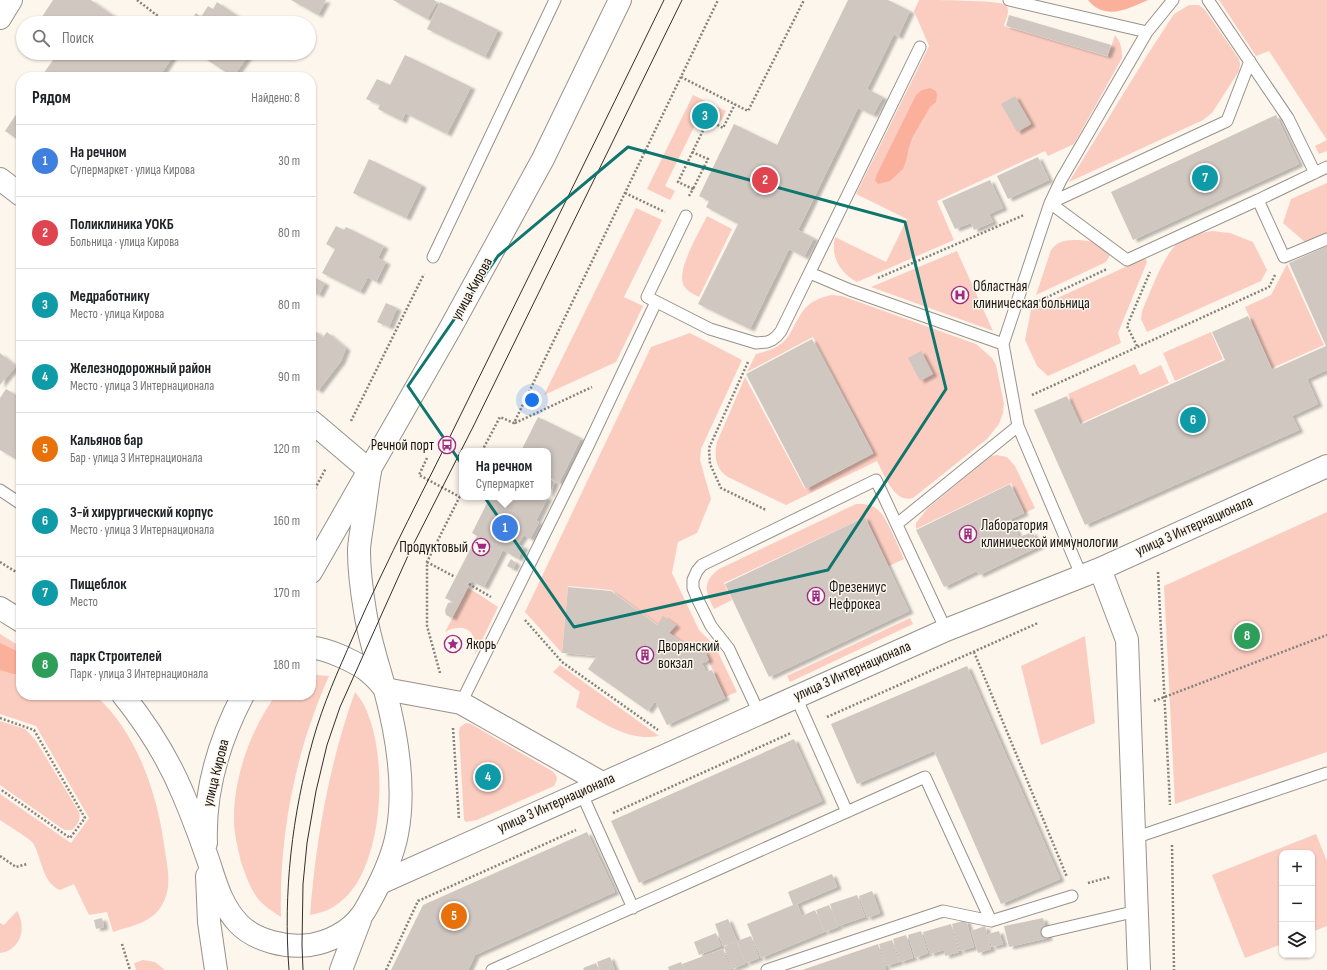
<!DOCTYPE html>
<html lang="ru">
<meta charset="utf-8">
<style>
:root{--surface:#fff;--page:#f2f2f2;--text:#202124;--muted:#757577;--line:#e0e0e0;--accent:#9e2a85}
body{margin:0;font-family:"Sofia Sans Condensed",sans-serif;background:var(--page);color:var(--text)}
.controls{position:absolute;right:12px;bottom:12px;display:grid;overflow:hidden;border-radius:8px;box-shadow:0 1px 3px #0004}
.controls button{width:36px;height:36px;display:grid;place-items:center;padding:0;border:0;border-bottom:1px solid var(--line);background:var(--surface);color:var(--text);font:20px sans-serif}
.you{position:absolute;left:532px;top:400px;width:14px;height:14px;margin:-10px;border:3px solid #fff;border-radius:50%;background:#1a73e8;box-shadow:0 0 0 6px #1a73e833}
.badge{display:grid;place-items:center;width:26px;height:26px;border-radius:50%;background:var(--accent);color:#fff;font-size:13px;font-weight:700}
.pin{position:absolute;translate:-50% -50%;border:2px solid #fff;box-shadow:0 1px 4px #0006}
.popup{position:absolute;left:459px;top:448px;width:92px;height:52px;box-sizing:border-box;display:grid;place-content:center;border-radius:8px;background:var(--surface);filter:drop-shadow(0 1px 3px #0005);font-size:13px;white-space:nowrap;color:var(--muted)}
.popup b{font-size:15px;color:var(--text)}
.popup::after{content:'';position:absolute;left:50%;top:100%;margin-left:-8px;border:8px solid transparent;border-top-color:var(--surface)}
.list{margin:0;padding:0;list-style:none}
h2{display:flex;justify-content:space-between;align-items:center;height:52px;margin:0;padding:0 16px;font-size:17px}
h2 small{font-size:13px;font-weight:400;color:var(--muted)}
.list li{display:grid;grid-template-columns:26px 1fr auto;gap:12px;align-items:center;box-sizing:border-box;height:72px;padding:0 16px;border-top:1px solid var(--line)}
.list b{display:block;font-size:15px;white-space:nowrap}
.list p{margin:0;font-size:13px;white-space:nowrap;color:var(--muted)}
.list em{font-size:13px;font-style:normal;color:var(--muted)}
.icon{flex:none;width:22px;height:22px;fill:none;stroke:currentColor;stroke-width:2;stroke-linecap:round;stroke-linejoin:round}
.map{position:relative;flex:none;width:1327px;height:970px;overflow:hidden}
.search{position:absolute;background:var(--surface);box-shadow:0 1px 3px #0004;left:16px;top:16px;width:300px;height:44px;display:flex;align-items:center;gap:10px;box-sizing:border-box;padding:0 14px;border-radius:22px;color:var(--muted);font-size:15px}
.panel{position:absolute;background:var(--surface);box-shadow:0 1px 3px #0004;left:16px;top:72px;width:300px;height:628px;border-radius:16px}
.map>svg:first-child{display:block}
.green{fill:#fbcdc0}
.forest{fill:#fab09a}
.building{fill:#d1c7c1;filter:url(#shadow)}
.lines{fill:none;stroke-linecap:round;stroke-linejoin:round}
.service-casing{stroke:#98928a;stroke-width:13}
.minor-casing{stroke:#98928a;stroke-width:24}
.primary-casing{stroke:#98928a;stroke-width:24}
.path{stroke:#85817b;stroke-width:2.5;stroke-dasharray:2 2;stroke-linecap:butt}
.service{stroke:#fff;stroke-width:11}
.minor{stroke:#fff;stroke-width:22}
.primary{stroke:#fff;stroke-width:22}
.tram{stroke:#322f2b;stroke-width:1}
.marked{fill:none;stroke:#0f766e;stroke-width:3;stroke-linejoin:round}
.labels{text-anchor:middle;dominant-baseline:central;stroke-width:3;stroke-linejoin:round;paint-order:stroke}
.poi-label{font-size:15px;fill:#181613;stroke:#fdf6ed;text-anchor:start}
.street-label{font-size:15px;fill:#181613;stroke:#fdf6ed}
</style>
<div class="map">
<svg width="1327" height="970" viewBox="0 0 1327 970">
<defs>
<filter id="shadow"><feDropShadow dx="4.5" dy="2.5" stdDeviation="1" flood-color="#0004"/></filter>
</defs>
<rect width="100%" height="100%" fill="#fdf6ed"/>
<!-- green -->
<path class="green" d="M919,0C934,0 998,0 1006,5C1011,11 1005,21 1004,26L1108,57L1115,35C1121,42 1122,49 1122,58L1074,144L1048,156L1045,151L937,201L954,240L857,282C840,273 830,256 835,237L886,262L907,219L856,194L929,46L914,11Z
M1219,0H1327V151L1319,154L1315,146L1327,140L1269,51L1256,56Z
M1189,5H1199L1205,10L1239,59L1240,64L1239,71L1212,113L1203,120L1069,182L1146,57L1174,14Z
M693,95L726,111L721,121L702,111L665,186L675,191L670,200L647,189Z
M1327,183V234L1306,243L1283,223L1291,199Z
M636,208L662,220L624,297L643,306L616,362L544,395Z
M707,216L732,229L699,297C693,294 687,291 684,286C675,271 700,231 707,216Z
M1212,231L1230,233L1253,242L1267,270L1261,281L1147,332L1141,319L1142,311C1151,291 1163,255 1179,242C1188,235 1201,233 1212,231Z
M1078,240C1094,241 1097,242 1110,253L1109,257L1106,262L1036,295L1051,250C1058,240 1067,240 1078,240Z
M957,251L993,331L871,287Z
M1145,258L1147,262L1118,333L1121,343L1048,376L1037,366L1025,340L1031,310Z
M1287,264L1324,345L1272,368L1245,307L1271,295Z
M831,295L842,296L976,344L992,358L996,365L1004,404L1003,413L999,424L987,439L913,498C894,504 884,474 877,461L786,505L728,477C715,469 714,455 717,442L745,377L805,489L874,454L813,337L747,372L756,354C765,352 775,349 782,343C787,339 790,334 793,328C804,308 807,301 831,295Z
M1211,332L1223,359L1175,381L1163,353Z
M690,333L742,360L701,449L700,460L711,499L697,533L678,542L672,573L699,630L715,646L737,692L725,697L709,662L611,590L568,586L562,653L525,612L651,347Z
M1135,364L1140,375L1161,365L1169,383L1081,423L1068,394Z
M997,455L1007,457L1015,466L1035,508L1025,513L1011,483L916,529V523L927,509L986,460L991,456Z
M856,504C864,504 873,504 879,511C887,518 899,548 904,559L889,566L865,517L724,583L732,600L714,609C705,591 702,582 719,569Z
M1327,512V752L1175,804L1164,586Z
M468,588L480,595L498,607L475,655C478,633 467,621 445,632Z
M910,618L913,624L790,682L787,676Z
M0,634L21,647V695H95C138,733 158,796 165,851C168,869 172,888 162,905C152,923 131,926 113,932L107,912L89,915L74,884L60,890C42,883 42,858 33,843C29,838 7,825 0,820V794L71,843L89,818L36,726L0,714Z
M1085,636L1095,723L1041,745L1021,666Z
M560,665L659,736C629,742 601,722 576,707L580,692L553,672Z
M316,675L329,676C295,752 279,835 281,917C272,911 262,905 256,896C249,886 245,873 241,862C238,848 234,834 234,820C233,779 251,728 276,695H311V676Z
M355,692C358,696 362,701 364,705C387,751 384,839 357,883C352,891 344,900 336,905C329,911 319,913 310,915C316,839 329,764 355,692Z
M0,721L25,729L30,734L36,741L79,812C81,820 78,824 72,830H65L60,827L0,785Z
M466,723L471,724L552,771C558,776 558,779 554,786L477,820L466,822L464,820L459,732L460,727Z
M1316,834L1327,861V926L1312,932V853H1282V944L1245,958L1212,875Z
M17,911C27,927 21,950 0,953V923L4,925Z
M143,960L155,962L165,970H136L134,963Z"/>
<!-- forest -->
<path class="forest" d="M1088,0H1148C1128,9 1105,21 1088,0Z
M930,88L936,91L937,95L936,102L930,107L912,138L909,147L906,161L903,169L890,181L878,184L875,180L877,174L916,95L922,90Z
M0,643L21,653V674H13L0,670Z"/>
<!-- building -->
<path class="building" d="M53,0H91L124,23H38Z
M291,0H326L318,15Z
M393,0H434L437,2L427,19Z
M848,0H888L910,11L898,37L894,34L867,89L883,97L873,115L858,108L798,230L814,238L804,257L789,249L750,329L698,304L738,224L706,207L709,201L699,196L734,124L777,145Z
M217,2L248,23H189L196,13L201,17L208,6L213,9Z
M440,2L498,30L485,57L427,29Z
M1009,15L1111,45L1107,56L1006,26Z
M58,53H168L173,56L159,77H41Z
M197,53H245L248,56L233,77Z
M405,55L471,87L447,134L405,113L402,121L378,109L380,105L366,99L377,79L390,85Z
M1015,96L1031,124L1017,132L1001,104Z
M21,107V142L5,131Z
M1276,115L1299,164L1133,240L1111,192Z
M1038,157L1049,180L1008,199L997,176Z
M369,159L422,185L406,218L353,193Z
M990,180L1003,208L989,214L993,222L974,230L971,223L955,229L942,201Z
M336,226L344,230L346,227L384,246L378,258L386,262L376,282L368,277L360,292L322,273L335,249L326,244Z
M1327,246V370L1307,379L1318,404L1292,416L1299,430L1085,525L1034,410L1067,396L1080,425L1084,423L1225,360L1212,332L1248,316L1272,370L1326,346L1289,263Z
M311,276L325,283L319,295L311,291Z
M386,303L397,308L389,327L377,322Z
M314,330L323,337L327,332L346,348L341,361L318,391L311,385V335Z
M812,339L873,453L806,489L746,374Z
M921,351L933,374L920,381L908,358Z
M0,353L16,366L0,385Z
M21,370V381L16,376Z
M6,389L21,398V462L0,450V398Z
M538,417L581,438L559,483L548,477V451H521Z
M548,478L555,482L548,496Z
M1010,484L1024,513L1011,519L1019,537L1032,532L1040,546L979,575L977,571L944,587L916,530Z
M490,497H502L506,499L507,497H548L536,521L539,522L530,539L524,535L518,544L524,547L518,559L503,550L484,587L471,581L452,618L446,615L445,610L448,603L453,602L445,598L477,536L472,533Z
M865,517L909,611L769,677L725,584Z
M511,559L516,563L513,569L507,566Z
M568,587L611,591L657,625L663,616L676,625L669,633L697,653L704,650L709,660L702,663L706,672L712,670L725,698L667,725L655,701L648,711L588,669L597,656L562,653Z
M967,666L1060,879L1001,904L934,751L857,784L831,724Z
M794,739L822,801L639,883L611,821Z
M587,832L615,892L475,955L468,970H391L423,905Z
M832,874L837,887L797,904L802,916L815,910L824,932L761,958L747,924L793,905L788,892Z
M872,891L880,913L867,918L859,896Z
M857,895L865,917L838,926L830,904Z
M829,905L838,927L825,932L816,910Z
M102,918L104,927L96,929L94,920Z
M1043,918L1048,938L1009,947L1004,926Z
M728,919L737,941L723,946L715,924Z
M966,920L974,947L960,951L952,924Z
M951,924L959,952L945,956L944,950L930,954L923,932Z
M985,926L991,949L978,953L971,931Z
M921,931L928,953L915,958L908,935Z
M999,931L1003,944L992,947L988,934Z
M716,933L721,946L699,955L694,942Z
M906,935L913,958L900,962L893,939Z
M751,936L759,958L746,963L737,941Z
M892,940L899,962L886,966L879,944Z
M737,942L745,964L732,969L724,947Z
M878,944L886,970H802Z
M723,949L731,970H685L682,964L709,954L711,960L709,954Z
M610,957L615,970H600L597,962Z
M681,962L684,970H669L668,967Z
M596,963L599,970H584L583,968Z"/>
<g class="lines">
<defs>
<path id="service" d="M1009,0L1147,32L1173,0
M1208,0L1288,118L1315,173
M1250,61L1227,121L1050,203L1127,260L1258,200
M1327,167L1258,200L1284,257L1327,239
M686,216L647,297L710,329L756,343L767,342L772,340L777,336L781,331L920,47
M433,257L555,0
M810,273L850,290L1003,344
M0,490L21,504
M897,524L1018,426
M1082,577L1018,426L1003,344L1050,203L1061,180L1147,32
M796,697L847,812
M461,703L588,446L656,302
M759,713L729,649L711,626L697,598L693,588V580L697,571L702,565L876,480L946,630
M581,792L633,908
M1134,838L1327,773
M1047,932L1137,911
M492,970L925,777L991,921
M767,970L943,911L991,921L1072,896"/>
<path id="minor" d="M0,18L11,0
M0,179L21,195
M311,421L370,471
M1100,569L1127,640L1139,970
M385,689L461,703L602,783
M380,883L946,630L1100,569L1327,466"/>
<path id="primary" d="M311,572L451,327L543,159L620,0
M0,608L21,621
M311,648C325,647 361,664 371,674C376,678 380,683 384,688
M123,695C147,725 168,758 183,794C191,813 199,834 206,854C215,879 219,902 238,923C255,941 286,948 310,945C329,942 349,932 361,916C366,910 370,901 374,894C384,875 393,855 397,834C406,788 397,735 385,690C378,664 369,638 365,611C362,593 359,569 359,551C359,543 361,534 362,526C365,507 367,489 370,471
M206,843C204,792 219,741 243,695
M207,876L209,922L216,970
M341,970L360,920"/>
</defs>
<!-- service casing -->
<use href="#service" class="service-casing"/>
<!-- minor casing -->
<use href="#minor" class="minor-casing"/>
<!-- primary casing -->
<use href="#primary" class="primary-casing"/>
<!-- path -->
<path class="path" d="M137,0L167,23
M681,77L748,111L804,0
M692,152L708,159L693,189
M625,193L665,212
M689,196L693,189L678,182L708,120L723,128L735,104
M878,278L1024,215
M1039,301L1107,269
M1137,346L1127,326L1150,272
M748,362L709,448L710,464L721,488L766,510
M1032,395L1269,287L1275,275
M351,421L424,274
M515,423L592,387
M482,451L500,417L514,423L718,0
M427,458L419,475L460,497
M311,496L326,468
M0,562L21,575
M427,562L455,577
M1158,572L1170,805
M469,584L491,597
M525,620L562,662L658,730
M974,652L1067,877
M440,673L427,626V562L462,492
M1154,701L1327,635
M827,717L1038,623
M0,718L34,730L85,818L70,838L0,789
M453,728L459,819
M613,813L791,733
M1172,845L1174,970
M0,856L16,867L27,864
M1088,883L1110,877
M122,944L130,970
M386,970L418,901L576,830"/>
<!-- service -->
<use href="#service" class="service"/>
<!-- minor -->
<use href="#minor" class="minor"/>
<!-- primary -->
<use href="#primary" class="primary"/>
<!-- tram -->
<path class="tram" d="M289,970C283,892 292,815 313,740C323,704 338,671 353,637C387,559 427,484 464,408C531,272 598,136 664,0
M303,970L302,945L303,884L307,843L316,791L327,745L340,707L411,549L473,427L682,0"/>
</g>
<!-- marked area -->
<path class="marked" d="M628,147L905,222L946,389L828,570L574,627L408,386L498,256Z"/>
<!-- icons -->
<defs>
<symbol id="hospital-ring" viewBox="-11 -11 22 22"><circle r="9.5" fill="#fdf6ed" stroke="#9e2a85" stroke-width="1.5"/><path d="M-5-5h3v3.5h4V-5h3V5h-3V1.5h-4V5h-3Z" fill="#9e2a85"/></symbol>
<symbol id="bus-ring" viewBox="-11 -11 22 22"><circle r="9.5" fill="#fdf6ed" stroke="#9e2a85" stroke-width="1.5"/><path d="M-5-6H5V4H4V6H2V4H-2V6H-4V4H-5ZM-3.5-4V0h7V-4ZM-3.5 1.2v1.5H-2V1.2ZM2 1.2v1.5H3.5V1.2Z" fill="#9e2a85"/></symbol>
<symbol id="building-ring" viewBox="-11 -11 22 22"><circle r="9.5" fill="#fdf6ed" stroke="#9e2a85" stroke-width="1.5"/><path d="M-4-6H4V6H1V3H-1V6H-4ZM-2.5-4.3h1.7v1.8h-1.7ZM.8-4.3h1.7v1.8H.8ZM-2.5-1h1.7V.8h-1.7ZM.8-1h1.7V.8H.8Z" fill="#9e2a85"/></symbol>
<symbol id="supermarket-ring" viewBox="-11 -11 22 22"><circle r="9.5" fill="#fdf6ed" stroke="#9e2a85" stroke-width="1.5"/><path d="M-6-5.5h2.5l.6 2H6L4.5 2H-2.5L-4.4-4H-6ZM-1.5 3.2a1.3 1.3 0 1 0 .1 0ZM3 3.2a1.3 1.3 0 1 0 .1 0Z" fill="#9e2a85"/></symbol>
<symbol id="sight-ring" viewBox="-11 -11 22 22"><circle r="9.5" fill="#fdf6ed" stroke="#9e2a85" stroke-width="1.5"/><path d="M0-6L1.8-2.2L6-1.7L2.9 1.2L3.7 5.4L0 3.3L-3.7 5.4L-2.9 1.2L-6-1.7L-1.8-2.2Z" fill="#9e2a85"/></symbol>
</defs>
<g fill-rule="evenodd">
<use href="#hospital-ring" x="950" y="285" width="20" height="20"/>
<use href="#bus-ring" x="437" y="435" width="20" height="20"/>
<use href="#building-ring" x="958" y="524" width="20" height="20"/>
<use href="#supermarket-ring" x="471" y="537" width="20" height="20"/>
<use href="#building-ring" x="806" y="586" width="20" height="20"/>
<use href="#sight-ring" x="443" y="634" width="20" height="20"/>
<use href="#building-ring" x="635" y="645" width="20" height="20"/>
</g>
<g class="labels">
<!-- poi labels -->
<g class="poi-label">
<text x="973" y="286">Областная<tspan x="973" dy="17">клиническая больница</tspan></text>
<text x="434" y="445" text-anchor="end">Речной порт</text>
<text x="981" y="525">Лаборатория<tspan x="981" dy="17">клинической иммунологии</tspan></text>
<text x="468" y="547" text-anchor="end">Продуктовый</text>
<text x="829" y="587">Фрезениус<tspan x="829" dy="17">Нефрокеа</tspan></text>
<text x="466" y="644">Якорь</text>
<text x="658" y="646">Дворянский<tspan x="658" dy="17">вокзал</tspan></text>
</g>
<!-- street labels -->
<g class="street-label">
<text transform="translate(472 289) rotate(-61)">улица Кирова</text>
<text transform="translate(1194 526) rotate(-24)">улица 3 Интернационала</text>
<text transform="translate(852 671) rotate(-24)">улица 3 Интернационала</text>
<text transform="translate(216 773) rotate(-76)">улица Кирова</text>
<text transform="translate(556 803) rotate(-24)">улица 3 Интернационала</text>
</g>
</g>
</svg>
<div class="controls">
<button>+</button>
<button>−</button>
<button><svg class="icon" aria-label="layers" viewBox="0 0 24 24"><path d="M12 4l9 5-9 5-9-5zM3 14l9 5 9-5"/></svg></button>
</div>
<div class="you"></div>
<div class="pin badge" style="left:505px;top:528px;background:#3f7fe0">1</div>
<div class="popup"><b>На речном</b>Супермаркет</div>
<div class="pin badge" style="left:765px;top:180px;background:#e0444e">2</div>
<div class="pin badge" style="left:705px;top:116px;background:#0f9aa8">3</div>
<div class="pin badge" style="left:488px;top:777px;background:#0f9aa8">4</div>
<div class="pin badge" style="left:454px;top:916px;background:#e8710a">5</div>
<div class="pin badge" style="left:1193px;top:420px;background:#0f9aa8">6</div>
<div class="pin badge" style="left:1205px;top:178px;background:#0f9aa8">7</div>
<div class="pin badge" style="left:1247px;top:636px;background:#2e9e5b">8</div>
<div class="search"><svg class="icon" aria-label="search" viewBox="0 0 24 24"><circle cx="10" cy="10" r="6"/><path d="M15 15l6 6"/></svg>Поиск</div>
<section class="panel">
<h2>Рядом<small>Найдено: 8</small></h2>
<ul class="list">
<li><span class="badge" style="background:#3f7fe0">1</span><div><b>На речном</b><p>Супермаркет · улица Кирова</p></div><em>30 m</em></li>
<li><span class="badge" style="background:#e0444e">2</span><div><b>Поликлиника УОКБ</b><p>Больница · улица Кирова</p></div><em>80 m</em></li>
<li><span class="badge" style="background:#0f9aa8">3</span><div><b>Медработнику</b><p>Место · улица Кирова</p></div><em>80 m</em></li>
<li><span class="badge" style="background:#0f9aa8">4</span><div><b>Железнодорожный район</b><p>Место · улица 3 Интернационала</p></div><em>90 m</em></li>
<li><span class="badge" style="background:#e8710a">5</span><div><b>Кальянов бар</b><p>Бар · улица 3 Интернационала</p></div><em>120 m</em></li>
<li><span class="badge" style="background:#0f9aa8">6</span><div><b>3-й хирургический корпус</b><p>Место · улица 3 Интернационала</p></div><em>160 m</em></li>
<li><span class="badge" style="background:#0f9aa8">7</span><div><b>Пищеблок</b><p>Место</p></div><em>170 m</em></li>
<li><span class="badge" style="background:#2e9e5b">8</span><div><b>парк Строителей</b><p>Парк · улица 3 Интернационала</p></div><em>180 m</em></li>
</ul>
</section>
</div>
